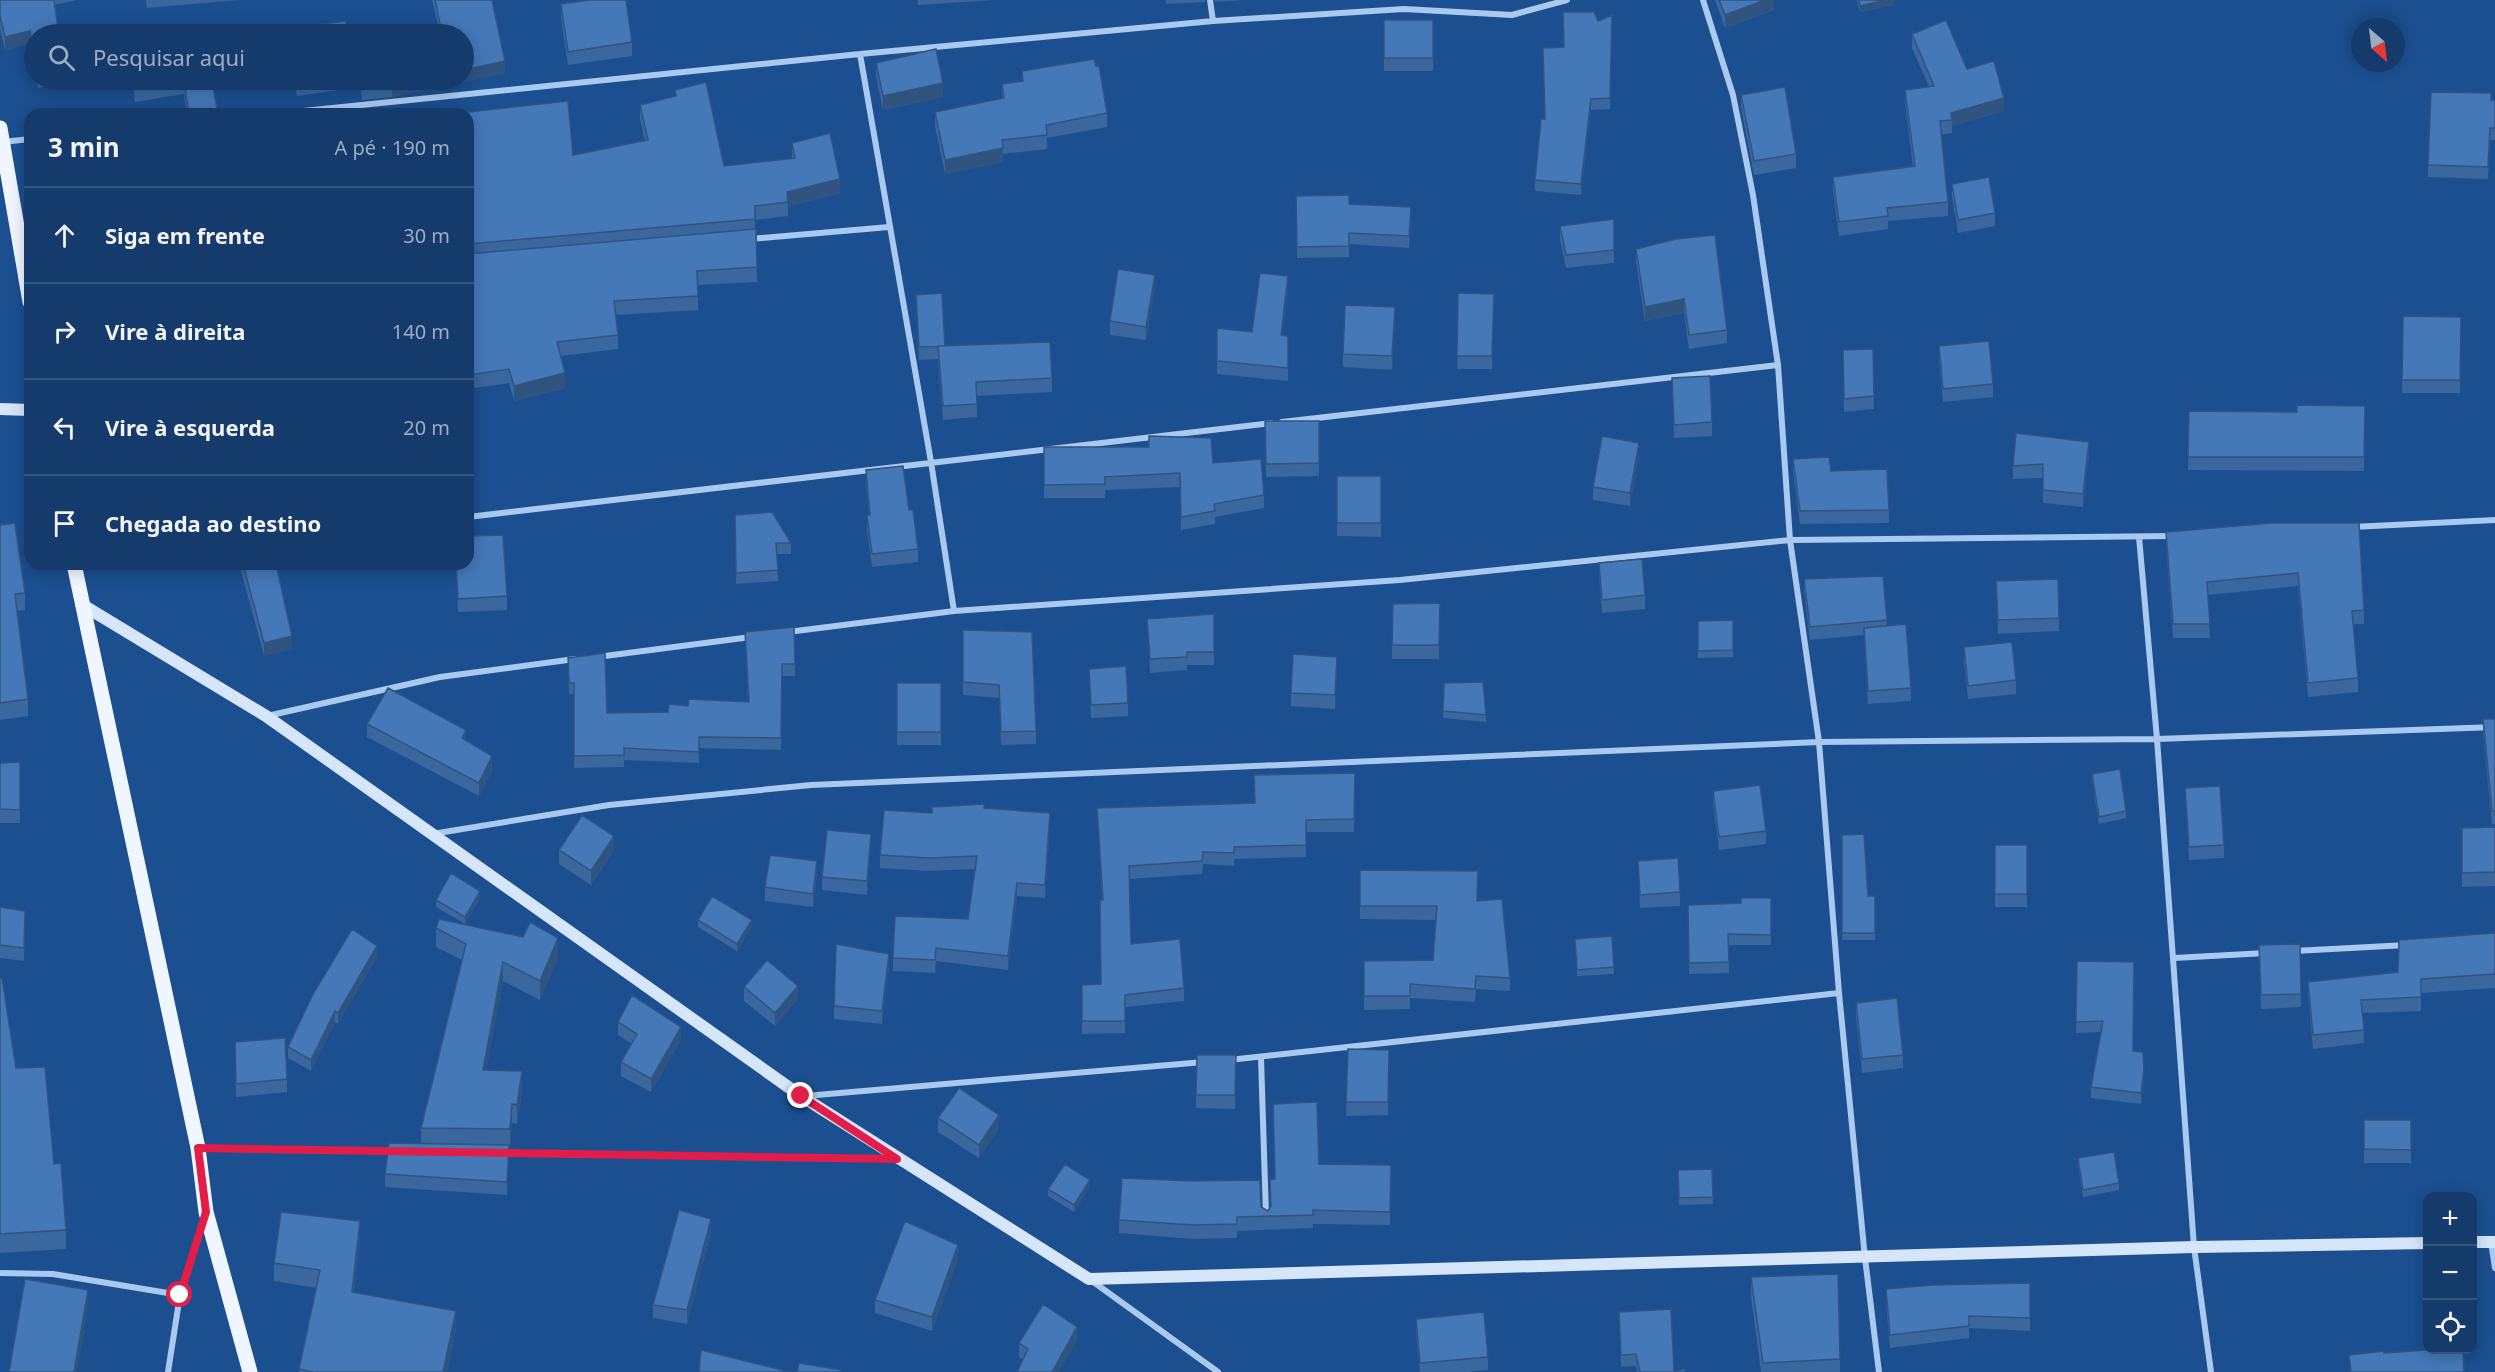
<!DOCTYPE html>
<html lang="pt">
<meta charset="utf-8">
<style>
:root{--surface:#143b6b;--page:#214673;--text:#f1f3f6;--muted:#9dadc1;--line:#33557e}
body{margin:0;font-family:"Noto Sans",sans-serif;background:var(--page);color:var(--text)}
.controls{position:absolute;right:18px;bottom:18px;display:grid;overflow:hidden;border-radius:12px;box-shadow:0 3px 15px #0003}
.controls button{width:54px;height:54px;display:grid;place-items:center;padding:0;border:0;border-bottom:2px solid var(--line);background:var(--surface);color:var(--text);font:30px sans-serif}
.compass{position:absolute;left:2351px;top:18px;width:54px;height:54px;border-radius:50%;background:var(--surface);box-shadow:0 3px 15px #0003;rotate:152deg}
.stop{position:absolute;width:18px;height:18px;margin:-14px;border:4px solid #e11d48;border-radius:50%;background:#fff}
.stop.end{background:#e11d48;border-color:#fff;box-shadow:0 2px 6px #0008}
.list{margin:0;padding:0;list-style:none}
h2{display:flex;justify-content:space-between;align-items:center;height:78px;margin:0;padding:0 24px;font-size:26px}
h2 small{font-size:20px;font-weight:400;color:var(--muted)}
.list li{display:grid;grid-template-columns:39px 1fr auto;gap:18px;align-items:center;box-sizing:border-box;height:96px;padding:0 24px;border-top:2px solid var(--line)}
.list b{display:block;font-size:22px;white-space:nowrap}
.list em{font-size:20px;font-style:normal;color:var(--muted)}
.icon{flex:none;width:33px;height:33px;fill:none;stroke:currentColor;stroke-width:2;stroke-linecap:round;stroke-linejoin:round}
.map{position:relative;flex:none;width:2495px;height:1372px;overflow:hidden}
.search{position:absolute;background:var(--surface);box-shadow:0 3px 15px #0003;left:24px;top:24px;width:450px;height:66px;display:flex;align-items:center;gap:15px;box-sizing:border-box;padding:0 21px;border-radius:33px;color:var(--muted);font-size:22px}
.panel{position:absolute;background:var(--surface);box-shadow:0 3px 15px #0003;left:24px;top:108px;width:450px;height:462px;border-radius:18px}
.map>svg:first-child{display:block}
.lines{fill:none;stroke-linecap:round;stroke-linejoin:round}
.street{stroke:#a9c9ee;stroke-width:6}
.secondary{stroke:#d6e6fa;stroke-width:12}
.primary{stroke:#f0f6ff;stroke-width:15}
.wall{fill:#3a679d}
.shaded-wall{fill:#305480}
.building{fill:#4478b7;stroke:#305480;stroke-width:1.5}
.route{stroke:#e11d48;stroke-width:8}
</style>
<div class="map">
<svg width="2495" height="1372" viewBox="0 0 2495 1372">
<rect width="100%" height="100%" fill="#1b4f8f"/>
<g class="lines">
<!-- street -->
<path class="street" d="M1210,0L1213,21
M1703,0L1733,95L1753,195L1778,365L1790,540L1819,742L1839,993L1865,1258L1879,1372
M860,54L931,462L954,611
M274,114L860,54L1213,21L1404,9L1512,15L1567,0
M3,142L30,139
M750,239L889,227
M1282,422L1778,365
M468,517L1272,423
M2352,527L2495,520
M2139,537L2157,739L2194,1247L2211,1372
M788,632L954,611L1400,580L1790,540L2174,536
M597,657L751,637
M267,716L440,677L575,659
M432,834L609,805L811,785L1819,742L2157,739L2495,727
M2294,951L2407,945
M2174,958L2266,953
M1261,1058L1266,1216
M1229,1060L1839,993
M805,1096L1204,1062
M199,1148L395,1151
M502,1153L896,1159
M2491,1242L2495,1268
M0,1273L53,1274L180,1295
M1092,1281L1218,1372
M168,1372L180,1295L204,1218"/>
<!-- secondary -->
<path class="secondary" d="M0,409L30,410
M81,604L266,716L801,1096L1089,1279L2194,1247L2428,1243
M2472,1242H2495"/>
<!-- primary -->
<path class="primary" d="M0,128L30,302
M74,564L198,1148L206,1212L250,1372"/>
</g>
<!-- wall -->
<path class="wall" d="M0,0H77L54,5L34,34V66L30,44L5,50L0,29Z
M146,0H239L147,8Z
M432,0H492L505,73L392,97L362,100L361,87L297,96L294,80H464L439,29Z
M918,0H995L918,5Z
M1166,0H1205V2L1166,4Z
M1214,0H1244L1216,2Z
M1715,0H1774V10L1725,28Z
M1857,0H1894V5L1860,12Z
M561,4L632,42V56L568,65L561,18Z
M1612,15L1610,109L1591,110L1581,195L1535,191V180L1545,119L1563,47L1598,21Z
M1384,20H1433V71H1384Z
M1912,34L1967,69L2004,111L1952,126V133L1941,135L1948,202V216L1888,221V229L1839,236L1833,190V177L1913,166L1905,103V90L1929,87L1912,48Z
M876,63L943,97L883,110L876,76Z
M1022,71L1107,113V127L1047,138V149L1003,154V162L945,174L935,126V112L1002,98V84L1022,81Z
M37,80H65V83L38,88Z
M132,80H226L212,81L218,114H187L184,94L135,102Z
M675,90L724,166L792,158V143L840,193L788,206V216L755,220L757,282L698,285V310L616,315L618,335V349L561,356L565,388L514,401L509,383L468,389V114L573,155L645,141L640,119V105L675,96Z
M1741,95L1796,154V168L1754,175L1741,108Z
M2491,100H2495V140H2490L2488,179L2428,177V165Z
M1952,184L1995,213V226L1958,233L1952,197Z
M1296,196L1349,204L1411,218L1409,248L1349,244V257L1297,258Z
M1614,219V263L1566,268L1560,240V226Z
M1636,249L1727,330V343L1689,349L1684,313L1645,321L1636,262Z
M1155,288L1146,340L1110,335V321Z
M1288,289L1282,335L1288,336V381L1217,374V328L1252,332Z
M1458,293L1494,308L1492,369H1457Z
M916,295L945,346L1052,378V392L977,396V417L943,420L938,359L919,360Z
M2403,316L2461,317L2460,393H2402Z
M1395,320L1392,370L1343,367V354Z
M1939,346L1993,384V397L1943,402L1939,360Z
M1873,349L1874,409L1844,412L1843,363Z
M1672,378L1712,422V436L1674,438Z
M2365,406L2364,471L2188,470L2189,411L2297,412Z
M1265,421H1319V476L1266,477Z
M1044,447L1213,463L1264,495V508L1215,517V524L1181,530L1180,487L1105,490V498H1044Z
M2089,455L2083,507L2043,503V478L2013,479V466Z
M1639,456L1630,506L1593,500V487Z
M1793,459L1831,471L1889,510V523L1800,524L1793,472Z
M866,470L909,510L918,549V562L872,567L867,529V515H869L866,483Z
M1337,476H1381V537L1337,536Z
M735,515L791,543V554H777L778,581L736,584Z
M2272,523L2364,610V624H2353L2358,678V692L2308,697L2298,586L2208,595L2210,638H2173L2166,545V532Z
M0,525L25,593V610L17,611L28,699V716L0,720Z
M1599,563L1645,595V609L1602,613L1599,576Z
M240,564H276L292,649L264,656L240,567Z
M456,564H468L507,596V610L458,612Z
M1804,579L1887,620V626L1911,688V701L1868,704L1864,635L1810,640L1804,592Z
M1996,581L2059,618V631L1998,634Z
M1214,614V665H1187V670L1150,673L1147,619Z
M1440,617L1439,659H1392V645Z
M1733,620V657L1698,658V621Z
M794,627L795,676H782L781,750L699,748V763L624,760V767L574,768V694H569L568,658L607,713L668,712L688,706L748,702L745,632Z
M963,630L1036,731V744L1001,745L999,698L963,695Z
M1964,647L2016,680V694L1968,699L1964,661Z
M1089,669L1128,703V716L1091,718Z
M1337,670L1335,709L1291,706V693Z
M897,683H941V745H897Z
M1444,683L1486,715V722L1443,718Z
M2483,719H2495V824H2492L2483,733Z
M367,724L466,741L492,770L479,796L367,737Z
M20,762V823H0V763Z
M1355,773L1354,832H1306V857L1234,859V866L1203,864L1202,874L1129,879L1131,944L1184,988V1001L1125,1007V1033L1082,1034V985L1101,984L1102,900L1097,808L1255,803Z
M2092,774L2126,811V818L2099,824L2092,781Z
M2185,788L2224,845V858L2189,860Z
M1713,791L1766,831V844L1719,850L1713,804Z
M984,808L1050,826L1045,898L1017,896L1008,970L936,961L935,973L893,971V958L968,919L975,869L929,871L880,868V855L932,813Z
M2495,827V886L2462,887V828Z
M1842,835L1868,896H1875V940H1842Z
M1995,845H2027V907H1995Z
M871,847L867,895L822,890V877Z
M559,850H614L591,885L559,864Z
M1638,861L1680,892V906L1640,908Z
M1360,870L1478,884V901L1510,978V991L1476,989L1475,1002L1410,998V1009L1364,1010V961L1433,960L1436,920L1360,919Z
M817,874L813,907L765,901V887Z
M480,898L465,924L436,907V900Z
M1771,898V945H1729V973L1689,974L1688,905L1741,903Z
M0,907L25,911L24,961L0,958Z
M698,920L752,927L737,951L698,927Z
M436,928L558,957L540,1000L503,981L486,1070L522,1090L517,1124L512,1123L510,1148H509L507,1195L385,1187V1174L421,1143V1128L462,960L436,947Z
M2495,933V988L2421,993V1011L2363,1013L2364,1043L2313,1049L2308,995V982L2398,972Z
M1575,939L1614,967V974L1577,976Z
M2300,944L2301,1007L2261,1009L2259,958Z
M377,957L338,1024L335,1022L311,1071L288,1058V1047Z
M2077,961L2133,1051L2144,1080L2141,1104L2091,1098V1087L2101,1032L2076,1033Z
M889,967L882,1024L834,1019V1006Z
M0,978L16,1068L54,1164L66,1230V1249L0,1253Z
M744,987L798,999L775,1026L744,1001Z
M1856,1003L1903,1055V1068L1862,1073L1856,1017Z
M618,1022L681,1040L651,1092L621,1076V1062L632,1044L618,1035Z
M235,1042L287,1079V1092L236,1097Z
M1348,1049L1389,1050L1388,1115L1346,1116Z
M1236,1069L1235,1109L1196,1108V1095Z
M938,1118L999,1128L979,1158L938,1132Z
M2364,1120H2411V1163H2364Z
M2078,1158L2119,1183V1190L2083,1197L2078,1165Z
M1319,1164L1391,1165L1390,1225L1313,1224V1228L1237,1231V1238L1193,1239L1119,1233V1220L1261,1207L1268,1211L1271,1207L1275,1179Z
M1712,1169L1713,1204L1679,1205L1678,1170Z
M1090,1186L1074,1212L1048,1196V1189Z
M711,1232L687,1324L653,1318V1305Z
M360,1239L354,1292L456,1329L447,1372H299L316,1288L274,1281V1263Z
M958,1259L932,1331L875,1313V1300Z
M1751,1277L1840,1359V1372H1761L1751,1297Z
M2030,1283V1331L1969,1328V1338L1890,1348L1886,1302V1289Z
M1619,1312L1674,1371L1685,1372H1637L1636,1366L1621,1367Z
M1416,1319L1488,1357V1370L1468,1372H1420L1416,1332Z
M1077,1341L1023,1359L1019,1357V1343Z"/>
<!-- shaded-wall -->
<path class="shaded-wall" d="M1765,0H1774V10L1725,28V15Z
M1885,0H1894V5L1860,12V6Z
M30,31V44L5,50V37Z
M505,61V73L392,97V85L417,80H464V70Z
M943,83V97L883,110V96Z
M2004,98V111L1952,126L1951,113Z
M1591,99V110L1581,195V184Z
M1003,148V162L945,174V160Z
M840,179V193L788,206L787,192Z
M1155,275V288L1146,340V327Z
M1288,276V289L1281,349V335Z
M1684,299V313L1645,321V307Z
M1395,307V320L1392,370V356Z
M565,373V388L514,401V386Z
M2089,442V455L2083,507V494Z
M1639,443V456L1630,506V493Z
M292,636V649L264,656V643Z
M1337,657V670L1335,709V695Z
M466,730V744L462,738Z
M492,756V770L479,796V783Z
M1050,813V826L1045,898V885Z
M871,834V847L867,895V881Z
M614,836V850L591,885V871Z
M817,861V874L813,907V894Z
M1017,883V896L1008,970V956Z
M480,891V898L465,924V917Z
M752,920V927L737,951V944Z
M558,938V957L540,1000V981Z
M377,946V957L338,1024V1013Z
M889,954V967L882,1024V1011Z
M503,962V981L483,1089V1070Z
M798,986V999L775,1026V1013Z
M335,1011V1022L311,1071V1060Z
M681,1027V1040L651,1092V1079Z
M2144,1069V1080L2141,1104V1093Z
M522,1071V1090L517,1124V1105Z
M512,1104V1123L510,1148V1129Z
M999,1115V1128L979,1158V1145Z
M509,1145V1158L507,1195V1182Z
M1090,1180V1186L1074,1212V1205Z
M711,1219V1232L687,1324V1310Z
M360,1221V1239L352,1310V1292Z
M958,1245V1259L932,1331V1317Z
M88,1290V1309L77,1372H74Z
M456,1311V1329L447,1372H443Z
M1077,1327V1341L1059,1372H1052Z"/>
<!-- building -->
<path class="building" d="M0,0H54L59,34H34V54L30,31L5,37L0,16Z
M435,0H492L505,61L464,70V34H375L441,29Z
M589,0H626L632,42L568,52L561,4Z
M1719,0H1765L1725,15Z
M1859,0H1885L1860,6Z
M1563,12H1594L1598,21L1612,15L1610,98L1591,99L1581,184L1535,180L1541,119H1545L1543,48L1564,47Z
M1384,20H1433V58H1384Z
M1946,20L1967,69L1994,61L2004,98L1951,113L1952,120L1940,121L1948,202L1887,208L1888,216L1839,222L1833,177L1915,166L1905,90L1934,86L1912,34Z
M346,21L347,34H250Z
M936,49L943,83L883,96L876,63Z
M1094,59L1096,66L1099,65L1107,113L1046,125L1047,135L1002,140L1003,148L945,160L935,112L1004,98L1002,84L1023,81L1022,71Z
M133,80H212L218,114H189L184,82L135,90Z
M296,80H332L297,84Z
M361,80H417L392,85L362,88Z
M706,82L724,166L795,158L792,143L830,133L840,179L787,192L788,202L755,206V219L468,244V114H450L568,101L573,155L648,140L640,105L676,96L675,90Z
M1785,87L1796,154L1754,161L1741,95Z
M2431,92L2491,93V100H2495V128H2490L2488,167L2428,165Z
M1989,177L1995,213L1958,220L1952,184Z
M1349,195V204L1411,207L1409,236L1349,233V246L1297,247L1296,196Z
M1614,219V250L1566,255L1560,226Z
M756,229L757,267L697,271L698,296L614,301L618,335L557,342L565,373L514,386L509,369L468,375V254Z
M1715,235L1727,330L1689,335L1684,299L1645,307L1636,249L1676,239Z
M1118,269L1155,275L1146,327L1110,321Z
M1260,273L1288,276L1281,335L1288,336V368L1217,361V328L1252,332Z
M942,293L945,346L919,347L916,295Z
M1458,293L1494,294L1492,356H1457Z
M1345,305L1395,307L1392,356L1343,354Z
M2403,316L2461,317L2460,380H2402Z
M1989,341L1993,384L1943,389L1939,346Z
M1050,342L1052,378L976,382L977,404L943,406L938,346Z
M1873,349L1874,396L1844,399L1843,350Z
M1710,376L1712,422L1674,425L1672,378Z
M2297,405L2365,406L2364,457H2188L2189,411L2297,412Z
M1265,421H1319V463L1266,464Z
M2016,433L2089,442L2083,494L2043,490V464L2013,466Z
M1149,436L1211,438L1213,463L1261,459L1264,495L1214,504L1215,511L1181,517L1180,473L1105,477V484L1044,485V447H1149Z
M1602,436L1639,443L1630,493L1593,487Z
M1829,457L1831,471L1887,469L1889,510L1800,511L1793,459Z
M903,466L909,510H913L918,549L872,554L867,515H870L866,470Z
M1337,476H1381V523H1337Z
M772,512L791,543H776L778,570L736,573L735,515Z
M15,523L25,593L15,594L28,699L0,703V525Z
M2272,523H2359L2364,610L2352,611L2358,678L2308,683L2298,573L2207,582L2210,624H2173L2166,532Z
M503,535L507,596L458,599L456,564H468V536Z
M1642,559L1645,595L1602,600L1599,563Z
M243,564H276L292,636L264,643Z
M1883,576L1887,620L1810,627L1804,579Z
M2058,579L2059,618L1998,620L1996,581Z
M1440,603L1439,645H1392L1393,604Z
M1214,614V652H1187V657L1150,659L1147,619Z
M1733,620V650L1698,651V621Z
M1906,624L1911,688L1868,691L1864,628Z
M794,627L795,664H782L781,738L699,737V752L624,748V755L574,756V683H569L568,658L605,653L607,713L668,712L669,704L688,706L689,699L749,702L745,632Z
M963,630L1032,632L1036,731L1001,732L999,685L963,682Z
M2012,642L2016,680L1968,686L1964,647Z
M1293,654L1337,657L1335,695L1291,693Z
M1126,666L1128,703L1091,705L1089,669Z
M1483,682L1486,715L1443,711L1444,683Z
M897,683H941V732H897Z
M388,688L466,730L462,738L492,756L479,783L367,724Z
M2483,719H2495V811H2492Z
M20,762V810L0,809V763Z
M2120,769L2126,811L2099,817L2092,774Z
M1355,773L1354,819L1306,820V845L1234,847V853L1203,852L1202,861L1129,866L1131,944L1180,939L1184,988L1125,995V1021H1082V985L1101,984L1100,900H1103L1097,808L1255,803L1254,775Z
M1760,785L1766,831L1719,837L1713,791Z
M2220,786L2224,845L2189,847L2185,788Z
M984,804V808L1050,813L1045,885L1017,883L1008,956L936,948L935,960L893,958L895,916L968,919L977,856L929,858L880,855L884,810L932,813V807Z
M582,815L614,836L591,871L559,850Z
M2495,827V872L2462,873V828Z
M827,830L871,834L867,881L822,877Z
M1864,834L1868,896H1875V933H1842V835Z
M1995,845H2027V894H1995Z
M770,855L817,861L813,894L765,887Z
M1678,858L1680,892L1640,895L1638,861Z
M1360,870L1478,871L1477,901L1502,899L1510,978L1476,976L1475,989L1410,984V996H1364V961L1433,960L1437,906H1360Z
M451,873L480,891L465,917L436,900Z
M712,896L752,920L737,944L698,920Z
M1741,898H1771V935L1728,934L1729,962L1689,963L1688,905L1741,903Z
M0,907L25,911L24,948L0,945Z
M439,919L523,937L530,922L558,938L540,981L503,962L483,1070L522,1071L517,1105L512,1104L510,1129L421,1128L466,944L436,928Z
M352,929L377,946L338,1013L335,1011L311,1060L288,1047L313,994Z
M2495,933V974L2421,979V997L2361,1000L2364,1030L2313,1035L2308,982L2398,972L2399,940Z
M1612,936L1614,967L1577,970L1575,939Z
M836,944L889,954L882,1011L834,1006Z
M2300,944L2301,994L2261,995L2259,945Z
M767,960L798,986L775,1013L744,987Z
M2077,961L2134,962L2133,1051L2143,1052L2144,1069L2141,1093L2091,1087L2103,1021L2076,1022Z
M0,978H2L16,1068L45,1067L54,1164L61,1163L66,1230L0,1234Z
M632,995L681,1027L651,1079L621,1062L637,1034L618,1022Z
M1897,998L1903,1055L1862,1059L1856,1003Z
M285,1038L287,1079L236,1084L235,1042Z
M1348,1049L1389,1050L1388,1102H1346Z
M1197,1055H1236L1235,1095H1196Z
M959,1088L999,1115L979,1145L938,1118Z
M1317,1102L1319,1164L1391,1165L1390,1212L1313,1210V1215L1237,1217V1224L1193,1225L1119,1220L1122,1178L1192,1181L1260,1180L1261,1207L1268,1211L1271,1206L1270,1180L1275,1179L1273,1104Z
M2364,1120H2411V1150L2364,1149Z
M389,1143L509,1145L507,1182L385,1174Z
M2114,1152L2119,1183L2083,1190L2078,1158Z
M1065,1164L1090,1180L1074,1205L1048,1189Z
M1712,1169L1713,1197L1679,1198L1678,1170Z
M679,1210L711,1219L687,1310L653,1305Z
M281,1212L360,1221L352,1292L456,1311L443,1372H313L299,1369L320,1270L274,1263Z
M905,1221L958,1245L932,1317L875,1300Z
M1838,1274L1840,1359L1763,1363L1751,1277Z
M25,1279L88,1290L74,1372H9Z
M2030,1283V1318L1969,1316V1326L1890,1335L1886,1289L1933,1285Z
M1043,1304L1077,1327L1052,1372H1017L1028,1349L1019,1343Z
M1671,1309L1674,1371L1685,1369V1372H1640L1636,1354L1621,1355L1619,1312Z
M1484,1312L1488,1357L1420,1363L1416,1319Z
M701,1350L790,1372H699Z
M2427,1350H2463L2464,1372H2351L2349,1355L2384,1351V1353Z
M799,1363L841,1370L840,1372H797Z"/>
<g class="lines">
<!-- route -->
<path class="route" d="M180,1295L206,1212L198,1148L897,1159L801,1096"/>
</g>
</svg>
<div class="controls">
<button>+</button>
<button>−</button>
<button><svg class="icon" aria-label="locate" viewBox="0 0 24 24"><circle cx="12" cy="12" r="6"/><path d="M12 2v4M12 18v4M2 12h4M18 12h4"/></svg></button>
</div>
<svg class="compass" viewBox="-18 -18 36 36"><path d="M0-13l5 13h-10z" fill="#e53935"/><path d="M0 13l5-13h-10z" fill="#9dadc1"/></svg>
<div class="stop" style="left:180px;top:1295px"></div>
<div class="stop end" style="left:801px;top:1096px"></div>
<div class="search"><svg class="icon" aria-label="search" viewBox="0 0 24 24"><circle cx="10" cy="10" r="6"/><path d="M15 15l6 6"/></svg>Pesquisar aqui</div>
<section class="panel">
<h2>3 min<small>A pé · 190 m</small></h2>
<ul class="list">
<li><svg class="icon" aria-label="ahead" viewBox="0 0 24 24"><path d="M12 20V5M6 11l6-6 6 6"/></svg><div><b>Siga em frente</b></div><em>30 m</em></li>
<li><svg class="icon" aria-label="right" viewBox="0 0 24 24"><path d="M7 20v-9h11M14 6l5 5-5 5"/></svg><div><b>Vire à direita</b></div><em>140 m</em></li>
<li><svg class="icon" aria-label="left" viewBox="0 0 24 24"><path d="M17 20v-9H6M10 6l-5 5 5 5"/></svg><div><b>Vire à esquerda</b></div><em>20 m</em></li>
<li><svg class="icon" aria-label="arrive" viewBox="0 0 24 24"><path d="M6 21V4h12l-3 4 3 4H6"/></svg><div><b>Chegada ao destino</b></div></li>
</ul>
</section>
</div>
